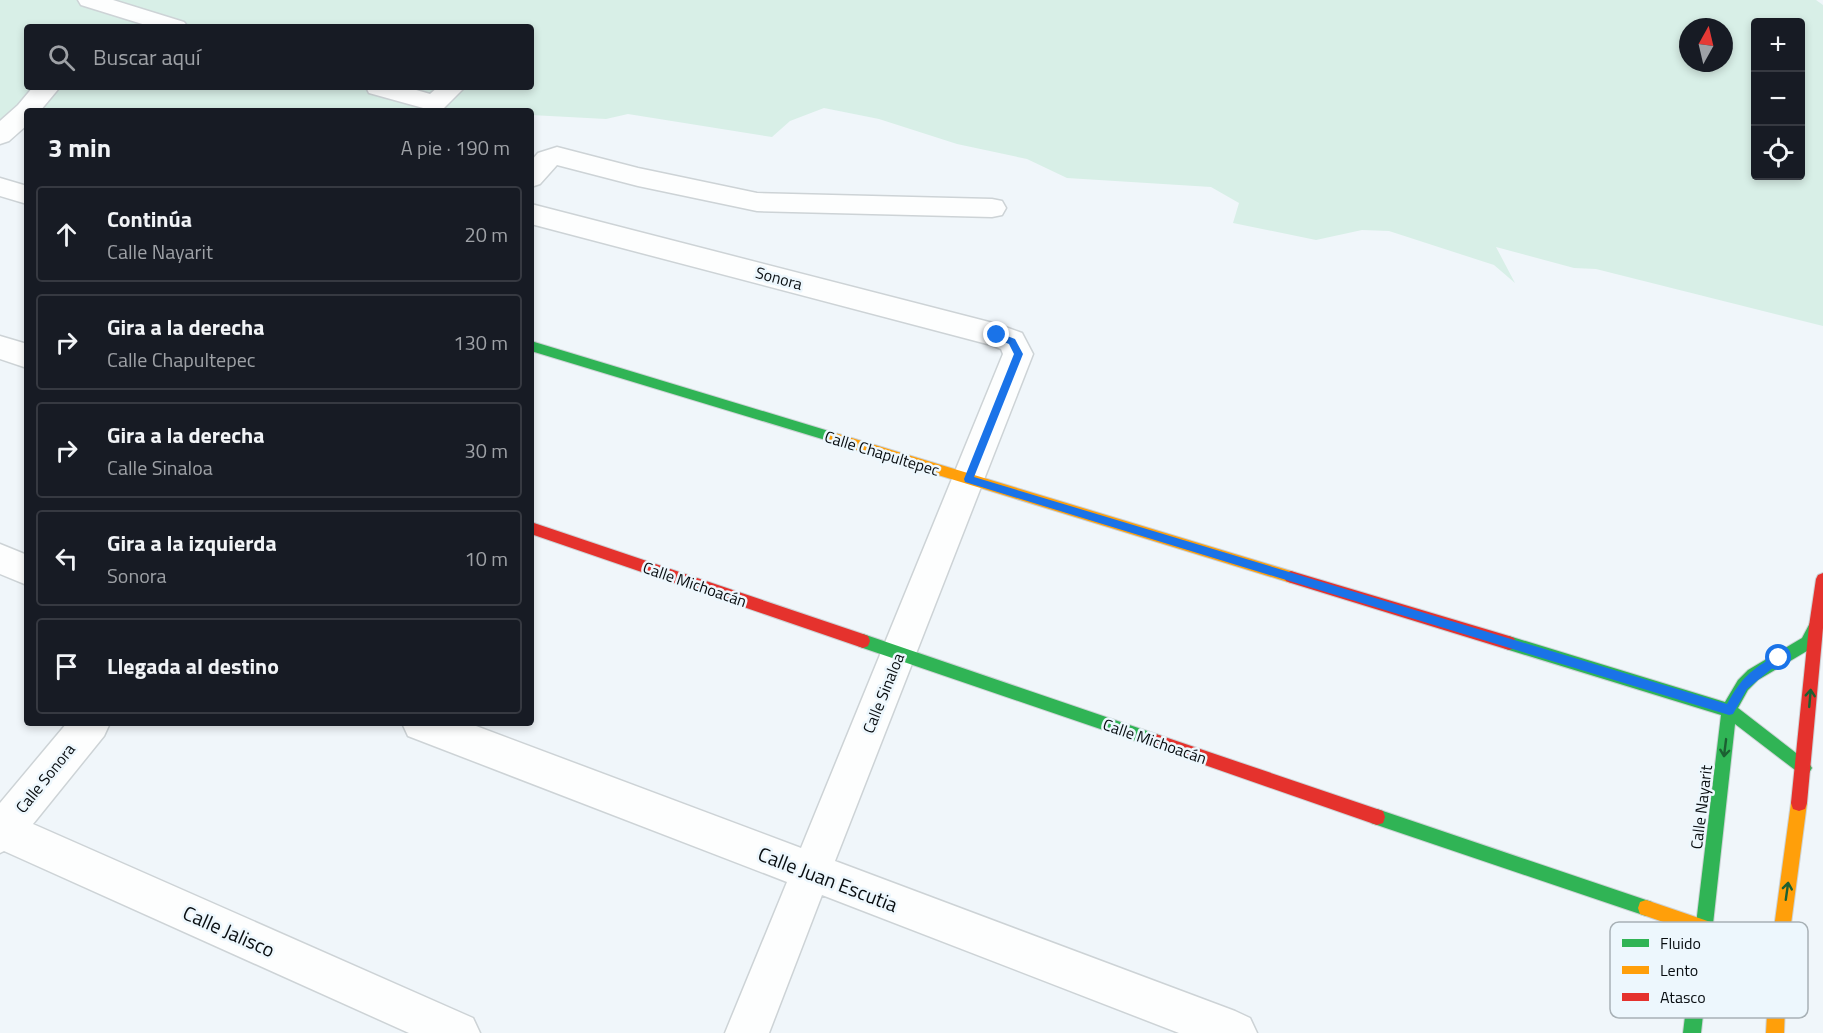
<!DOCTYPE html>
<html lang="es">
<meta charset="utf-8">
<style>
:root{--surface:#171b24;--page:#242831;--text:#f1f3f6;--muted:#9ea1a6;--line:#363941}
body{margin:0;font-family:"Titillium Web",sans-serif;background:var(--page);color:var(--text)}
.controls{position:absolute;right:18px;top:18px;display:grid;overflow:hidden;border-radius:6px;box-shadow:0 3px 9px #0003}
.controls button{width:54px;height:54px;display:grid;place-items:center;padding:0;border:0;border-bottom:2px solid var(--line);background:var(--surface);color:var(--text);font:30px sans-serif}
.compass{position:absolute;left:1679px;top:18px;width:54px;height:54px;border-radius:50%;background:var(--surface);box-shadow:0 3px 9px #0003;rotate:8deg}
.stop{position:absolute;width:18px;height:18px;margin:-14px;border:4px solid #1a73e8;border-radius:50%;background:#fff}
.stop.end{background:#1a73e8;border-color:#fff;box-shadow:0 2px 6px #0008}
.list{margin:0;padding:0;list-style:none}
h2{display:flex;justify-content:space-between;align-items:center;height:78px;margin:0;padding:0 24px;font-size:26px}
h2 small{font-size:20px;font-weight:400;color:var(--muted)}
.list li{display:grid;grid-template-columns:39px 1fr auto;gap:18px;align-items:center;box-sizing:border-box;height:96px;margin:0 12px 12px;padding:0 12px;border:2px solid var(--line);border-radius:6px}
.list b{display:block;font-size:22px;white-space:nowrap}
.list p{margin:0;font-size:20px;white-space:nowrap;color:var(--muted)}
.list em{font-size:20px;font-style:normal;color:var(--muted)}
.icon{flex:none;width:33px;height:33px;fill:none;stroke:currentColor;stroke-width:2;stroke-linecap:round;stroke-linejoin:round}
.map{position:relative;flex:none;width:1823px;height:1033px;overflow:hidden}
.search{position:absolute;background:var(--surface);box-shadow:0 3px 9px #0003;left:24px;top:24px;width:510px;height:66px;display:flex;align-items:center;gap:15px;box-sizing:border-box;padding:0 21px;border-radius:6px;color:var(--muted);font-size:22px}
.panel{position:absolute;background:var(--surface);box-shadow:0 3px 9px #0003;left:24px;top:108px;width:510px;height:618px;border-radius:6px}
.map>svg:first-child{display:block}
.green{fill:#d8efe7;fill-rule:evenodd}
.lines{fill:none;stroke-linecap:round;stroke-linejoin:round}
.street-casing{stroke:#cdd3d6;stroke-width:3}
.fast-casing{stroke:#cdd3d6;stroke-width:2}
.slow-casing{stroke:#cdd3d6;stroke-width:2}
.jam-casing{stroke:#cdd3d6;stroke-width:2}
.street{fill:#fdfefe;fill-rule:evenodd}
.fast{fill:#30b455;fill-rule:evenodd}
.slow{fill:#ff9f0a;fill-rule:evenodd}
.jam{fill:#e5322d;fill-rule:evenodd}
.oneway{stroke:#1c6032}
.route{fill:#1a73e8}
.labels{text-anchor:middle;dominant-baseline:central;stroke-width:5;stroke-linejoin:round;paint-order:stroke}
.street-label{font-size:16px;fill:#080d10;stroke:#edf7fd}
.near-street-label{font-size:20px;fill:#080d10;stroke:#edf7fd}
.key{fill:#edf7fd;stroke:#a8b1b6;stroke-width:1.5}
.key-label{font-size:16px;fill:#080d10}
</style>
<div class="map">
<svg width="1823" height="1033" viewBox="0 0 1823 1033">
<rect width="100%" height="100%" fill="#f0f6fa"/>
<!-- green -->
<path class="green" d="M0,0H1816L1823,5V326L1596,269L1574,268L1496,247L1515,283L1494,265L1389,231L1362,230L1316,240L1233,223L1239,203L1211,187L1067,178L1027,159L957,144L879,119L824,108L790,121L772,137L628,114L606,119L531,115V111H27V128L0,121ZM1756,22H1800V176H1756ZM27,27H531V87H27ZM1688,27H1724V63H1688Z"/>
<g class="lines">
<defs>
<path id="street" d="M78,0H113L184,22L188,27H152L81,5Z
M33,87H60L40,111H27V125L9,141L0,144V121L18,105Z
M366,87H406L430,94L438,87H465L443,109L434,111L369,93Z
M557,147L638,168L757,193L992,199L1002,201L1006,208L1002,215L992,217L757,211L638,186L557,165L540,184L531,187V161L538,153Z
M0,178L27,186V204L0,196Z
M531,204L997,324L1022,333L1033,354L835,861L1235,1011L1250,1018L1257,1033H1179L822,895L769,1033H725L787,882L408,736L402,723H468L801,848L1003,354L1001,349L991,345L531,224Z
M0,336L27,344V368L0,359Z
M0,544L27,555V585L0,574Z
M67,723H110L104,736L33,824L473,1018L480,1033H409L4,851L0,853V803Z"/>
<path id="fast" d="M531,341L832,432L838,437L832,442L531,351Z
M1816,619L1821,621L1823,626L1812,648L1758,680L1748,690L1738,708L1809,763L1812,768L1809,773L1804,776L1799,773L1735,724L1701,1033H1683L1721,715L1509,650L1504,648L1502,643L1504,638L1509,636L1725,702L1738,680L1748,670L1802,638L1811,621Z
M863,634L1156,734L1161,736L1164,741L1161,746L1156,748L863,648L858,646L856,641L858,636Z
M1377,809L1646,900L1652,902L1654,908L1652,914L1646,916L1377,825L1371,823L1369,817L1371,811Z"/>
<path id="slow" d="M832,432L1291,571L1296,573L1298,577L1296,581L1291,583L827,441L826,437Z
M1799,795L1805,797L1807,803L1787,954L1784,1033H1766L1770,959L1646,916L1640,914L1638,908L1640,902L1646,900L1772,943L1791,803L1793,797Z"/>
<path id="jam" d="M531,522L863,634L868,636L870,641L868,646L863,648L531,534Z
M1291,571L1509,636L1514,638L1516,643L1514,648L1509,650L1291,583L1286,581L1284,577L1286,573Z
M1823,573V628L1807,803L1805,809L1799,811L1793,809L1791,803L1809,626L1816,579L1818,575Z
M1156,734L1377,809L1383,811L1385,817L1383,823L1377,825L1156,748L1151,746L1148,741L1151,736Z"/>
</defs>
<!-- street casing -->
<use href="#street" class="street-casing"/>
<!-- fast casing -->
<use href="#fast" class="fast-casing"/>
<!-- slow casing -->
<use href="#slow" class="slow-casing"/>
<!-- jam casing -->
<use href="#jam" class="jam-casing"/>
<!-- street -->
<use href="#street" class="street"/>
<!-- fast -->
<use href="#fast" class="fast"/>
<!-- slow -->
<use href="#slow" class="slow"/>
<!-- jam -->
<use href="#jam" class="jam"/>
</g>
<!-- one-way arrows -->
<defs><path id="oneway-shaft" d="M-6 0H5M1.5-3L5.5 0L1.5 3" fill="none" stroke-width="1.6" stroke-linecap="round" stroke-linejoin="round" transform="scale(1.5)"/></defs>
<g class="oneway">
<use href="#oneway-shaft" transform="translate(1810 698) rotate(-85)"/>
<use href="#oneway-shaft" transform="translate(1725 748) rotate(97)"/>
<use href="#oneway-shaft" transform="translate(1787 891) rotate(-82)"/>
</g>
<!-- route -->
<path class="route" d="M997,332L1015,339L1023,354L974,477L1727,704C1742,677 1750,671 1776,655L1779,653L1785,658L1747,689L1733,714L1729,715L965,482L964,479L1014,354L1009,344L994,338V333Z"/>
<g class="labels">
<!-- street labels -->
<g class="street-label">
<text transform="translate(779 278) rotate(15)">Sonora</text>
<text transform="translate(882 453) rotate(17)">Calle Chapultepec</text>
<text transform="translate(695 584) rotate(19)">Calle Michoacán</text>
<text transform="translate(883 693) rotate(-68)">Calle Sinaloa</text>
<text transform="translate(1155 741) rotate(19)">Calle Michoacán</text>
<text transform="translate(45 778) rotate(-51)">Calle Sonora</text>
<text transform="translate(1701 807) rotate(-83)">Calle Nayarit</text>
</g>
<!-- near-street labels -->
<g class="near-street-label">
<text transform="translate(828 879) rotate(21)">Calle Juan Escutia</text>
<text transform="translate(229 931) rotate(24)">Calle Jalisco</text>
</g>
</g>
<!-- legend -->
<rect x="1610" y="922" width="198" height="96" rx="9" class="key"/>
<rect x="1622" y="939" width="27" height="8" fill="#30b455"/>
<rect x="1622" y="966" width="27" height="8" fill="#ff9f0a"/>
<rect x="1622" y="993" width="27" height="8" fill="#e5322d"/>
<g class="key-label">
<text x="1660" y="949">Fluido</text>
<text x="1660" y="976">Lento</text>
<text x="1660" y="1003">Atasco</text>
</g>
</svg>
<div class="controls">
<button>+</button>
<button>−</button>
<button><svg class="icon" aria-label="locate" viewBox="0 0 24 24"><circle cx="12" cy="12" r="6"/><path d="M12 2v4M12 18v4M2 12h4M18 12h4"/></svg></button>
</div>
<svg class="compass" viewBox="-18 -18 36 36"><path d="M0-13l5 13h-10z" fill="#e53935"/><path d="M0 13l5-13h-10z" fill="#9ea1a6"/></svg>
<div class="stop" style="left:1779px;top:658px"></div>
<div class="stop end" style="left:997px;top:335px"></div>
<div class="search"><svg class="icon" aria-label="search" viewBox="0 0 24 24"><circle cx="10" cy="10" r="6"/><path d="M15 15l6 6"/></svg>Buscar aquí</div>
<section class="panel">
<h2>3 min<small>A pie · 190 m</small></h2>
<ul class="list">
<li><svg class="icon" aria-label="ahead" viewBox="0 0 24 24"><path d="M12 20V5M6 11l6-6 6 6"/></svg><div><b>Continúa</b><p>Calle Nayarit</p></div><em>20 m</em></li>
<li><svg class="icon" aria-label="right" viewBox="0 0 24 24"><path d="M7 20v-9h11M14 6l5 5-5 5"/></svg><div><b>Gira a la derecha</b><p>Calle Chapultepec</p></div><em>130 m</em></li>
<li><svg class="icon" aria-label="right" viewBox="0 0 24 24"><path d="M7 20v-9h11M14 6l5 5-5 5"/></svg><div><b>Gira a la derecha</b><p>Calle Sinaloa</p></div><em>30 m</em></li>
<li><svg class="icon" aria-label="left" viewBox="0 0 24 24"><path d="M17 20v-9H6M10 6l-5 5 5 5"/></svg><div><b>Gira a la izquierda</b><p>Sonora</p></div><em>10 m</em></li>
<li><svg class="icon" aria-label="arrive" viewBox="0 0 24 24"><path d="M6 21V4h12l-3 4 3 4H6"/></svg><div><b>Llegada al destino</b></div></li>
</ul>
</section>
</div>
